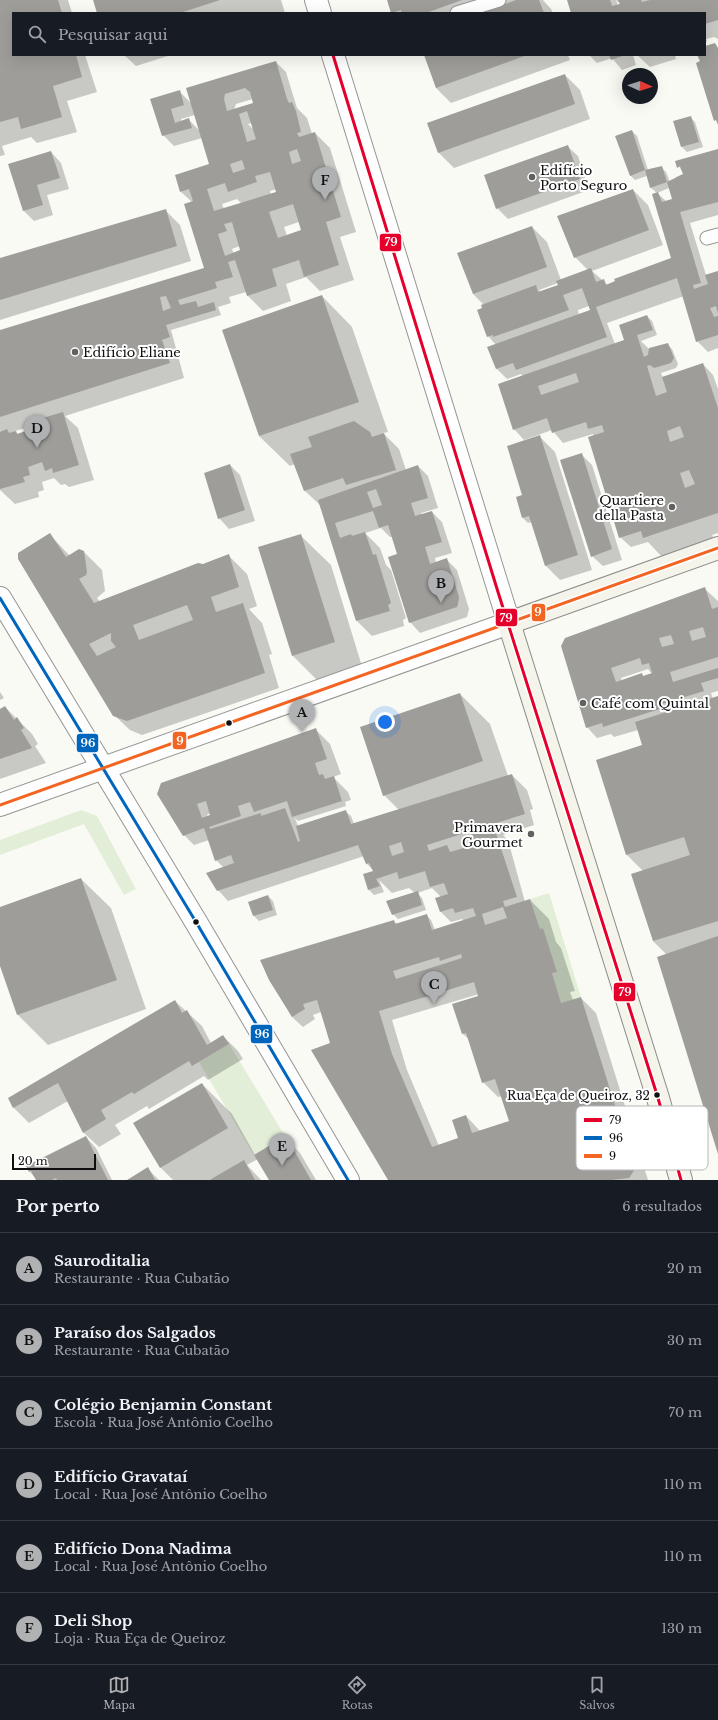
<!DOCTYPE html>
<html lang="pt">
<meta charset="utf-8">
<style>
:root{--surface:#171b24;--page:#242831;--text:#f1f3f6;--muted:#9ea1a6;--line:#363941;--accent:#b0b1b2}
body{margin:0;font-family:"Libre Baskerville",serif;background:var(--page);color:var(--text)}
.compass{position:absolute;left:622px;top:68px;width:36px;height:36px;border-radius:50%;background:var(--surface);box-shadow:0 4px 16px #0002;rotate:93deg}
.scale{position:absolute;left:12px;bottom:10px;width:84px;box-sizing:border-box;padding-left:4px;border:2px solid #0f0f0f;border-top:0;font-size:11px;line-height:14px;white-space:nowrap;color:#0f0f0f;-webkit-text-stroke:3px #fff;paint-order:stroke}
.you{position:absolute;left:385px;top:722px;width:14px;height:14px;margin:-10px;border:3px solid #fff;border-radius:50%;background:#1a73e8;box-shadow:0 0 0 6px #1a73e833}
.badge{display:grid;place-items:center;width:26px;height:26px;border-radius:50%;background:var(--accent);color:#111;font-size:13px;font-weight:700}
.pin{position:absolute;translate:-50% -33px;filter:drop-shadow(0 1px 2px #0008)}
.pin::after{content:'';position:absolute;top:21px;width:14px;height:12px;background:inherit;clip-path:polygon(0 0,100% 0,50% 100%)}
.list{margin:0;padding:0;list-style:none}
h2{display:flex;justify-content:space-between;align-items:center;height:52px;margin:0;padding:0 16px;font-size:17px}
h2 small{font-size:13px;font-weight:400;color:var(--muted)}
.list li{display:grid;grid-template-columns:26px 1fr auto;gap:12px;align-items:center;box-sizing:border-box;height:72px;padding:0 16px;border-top:1px solid var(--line)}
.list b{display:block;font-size:15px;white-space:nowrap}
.list p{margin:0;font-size:13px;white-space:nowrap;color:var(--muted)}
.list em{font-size:13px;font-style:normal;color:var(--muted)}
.icon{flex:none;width:22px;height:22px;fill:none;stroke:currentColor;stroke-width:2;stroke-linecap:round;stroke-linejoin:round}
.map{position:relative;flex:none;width:718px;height:1180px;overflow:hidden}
.search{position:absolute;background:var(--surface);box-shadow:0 4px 16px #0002;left:12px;right:12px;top:12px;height:44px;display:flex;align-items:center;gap:10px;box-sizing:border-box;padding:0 14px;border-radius:0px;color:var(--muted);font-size:15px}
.sheet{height:484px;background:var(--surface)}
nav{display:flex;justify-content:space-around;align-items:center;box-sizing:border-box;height:56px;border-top:1px solid var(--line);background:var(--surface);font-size:11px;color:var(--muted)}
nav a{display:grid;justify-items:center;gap:2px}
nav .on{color:var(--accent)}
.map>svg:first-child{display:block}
.green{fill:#e2eed7}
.shadow{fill:#0003;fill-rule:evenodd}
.building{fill:#9e9d9a;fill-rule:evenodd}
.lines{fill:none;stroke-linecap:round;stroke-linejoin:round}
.lane-casing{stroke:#959593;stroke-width:15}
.street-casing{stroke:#959593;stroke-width:24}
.secondary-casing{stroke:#8b8b89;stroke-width:24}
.lane{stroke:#fefefe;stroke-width:13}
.street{stroke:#fefefe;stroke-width:22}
.secondary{stroke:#f4f4eb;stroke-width:22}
.bus-1-casing{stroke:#fff;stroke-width:6}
.bus-2-casing{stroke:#fff;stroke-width:6}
.bus-3-casing{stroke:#fff;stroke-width:6}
.bus-1{stroke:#e4002b;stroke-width:3}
.bus-2{stroke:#0065bd;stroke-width:3}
.bus-3{stroke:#f26522;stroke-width:3}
.poi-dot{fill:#616160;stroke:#fff;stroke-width:1.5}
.bus-dot{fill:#0f0f0f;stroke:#fff;stroke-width:1.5}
.labels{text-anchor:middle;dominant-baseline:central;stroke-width:4;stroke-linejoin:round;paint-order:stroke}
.bus-label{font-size:12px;fill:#0f0f0f;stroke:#fff;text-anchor:end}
.poi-label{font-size:13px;fill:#0f0f0f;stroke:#fff;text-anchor:start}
.key{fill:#fff;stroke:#b7b7b7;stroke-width:1}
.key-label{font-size:11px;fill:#0f0f0f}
.line-badge{stroke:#fff;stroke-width:1.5}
.badge-label{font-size:11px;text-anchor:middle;font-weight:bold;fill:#fff}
</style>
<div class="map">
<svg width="718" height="1180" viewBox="0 0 718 1180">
<rect width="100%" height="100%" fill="#fafaf5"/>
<!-- green -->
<path class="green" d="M81,810L97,816L136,889L124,895L84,824L0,855V840Z
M549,893L581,997L561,1003L552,973L557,972L543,928L540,929L530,899Z
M229,1044L285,1136L254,1155L199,1062Z"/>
<!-- shadow -->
<path class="shadow" d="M0,0H68L72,13H13V55H85L97,92L67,101L77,132L37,143L31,137L2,146L5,155L0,156Z
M94,0H281L285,13H98Z
M388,0H543L551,9L553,13H392Z
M568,0H616L618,5L620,4L616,0H718V39L714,37L706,39L707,41L705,42V13H572Z
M124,55H171L136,66Z
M425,55H568L570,60L451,103L436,88Z
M589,55H633L636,65L622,70L612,58L597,63Z
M637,55H675L676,59L650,67Z
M276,62L286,72L297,108L307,118L312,134L315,133L330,148L356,232L340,237L354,280L320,291L306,277L286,284L291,301L263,311L248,296L246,292L229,297L231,303L218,307L221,315L171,330L184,378L65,416L78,428L94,480L69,487L65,484L61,485L54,478L42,482L44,490L38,492L39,497L15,504L0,490V331L206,268L192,202L181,192L210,165L202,138L174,146L163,135L152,100L179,91L192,104ZM253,99L255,104L234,110L236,104ZM195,115L200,131L189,120L181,122V119ZM252,123L254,130L248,124ZM277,189L278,192L271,194L270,191ZM237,199L242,204L224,209L222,204ZM299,222L302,231L287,236L284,227ZM240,246L242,251L234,254L232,249ZM33,426L34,430L19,435L15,431Z
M565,75L580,90L590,119L454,168L439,153L428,123Z
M690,117L695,122L703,147L687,152L682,147Z
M632,131L637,136L648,170L661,167L666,172L670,182L677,180L676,177L684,174L676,162L718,150V215L690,223L706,275L718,271V348L708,352L697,341L684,296L607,323L615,344L626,340L647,316L652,321L657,335L641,341L649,349L667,344L672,349L678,364L676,368L661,373L663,378L703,364L713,375L718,389V533L712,535L714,539L662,557L648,542L631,547L620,537L593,434L563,443L552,430L524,440L514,429L523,377L521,374L507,379L496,368V345L488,336L483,309L484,305L473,294L532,227L547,242L561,280L588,270L575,257L633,190L648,205L663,245L592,271L608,285L674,263L657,193L651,188L647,176L635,180L630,175ZM669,188L673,199L666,201L657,193ZM558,283L559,286L541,292L539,290ZM589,306L591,310L579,315L578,310Z
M567,146L578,156L589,190L508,219L497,208Z
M51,152L61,163L69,189L47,195L53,215L34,221L23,210Z
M165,210L180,225L191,261L0,320V259Z
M322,296L352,327L388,432L383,433L399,449L406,470L418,466L428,476L438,508L421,513L422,515L432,512L442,522L452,553L435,558L436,563L447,560L457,570L469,609L467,617L420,633L410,622L398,554L393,537H390L381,528L365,533L380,548L386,565L391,570L406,618L403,620L404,626L372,636L357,621L321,506L305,491L295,464L290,466L259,436Z
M540,437L555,452L592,570L560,580L545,565L532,522L528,523L523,518L517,498L522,496Z
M582,455L592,465L622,560L603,566L592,556Z
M230,465L240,475L255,521L229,529L219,518Z
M50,535L70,556L83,551L102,570L105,591L97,598L100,602L228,555L247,574L257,606L249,609L262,623L272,654L269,655L279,688L142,735L130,730L114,715Z
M300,535L331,565L364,673L323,686L293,656L259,548Z
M705,589L718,601V691L711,693L713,699L718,697V1151L667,955L653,941L643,871L626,854L644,746L638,730L614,737L611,734L597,738L587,727L562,646ZM648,669L652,674L644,677L642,675L622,681L621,678Z
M0,692L4,698L0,700Z
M460,694L490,724L508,776L512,775L527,790L533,809L530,810L534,825L503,835L508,840L525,902L530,900L549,919L556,942L561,948L575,991L570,992L573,1000L581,998L596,1013L648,1180H390L331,1044L321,1012L313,1015L315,1019L303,1027L292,1017L270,979L394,921L397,924L426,915L431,920L435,930L464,921L462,919L451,922L441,912L437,899L441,897L432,888L417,893L422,898L426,910L398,919L393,914L415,893L409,888L392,893L379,880L384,892L374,895L369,890L374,871L366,863L364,856L228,901L218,890L224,868L216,860L209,840L194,845L184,835L158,794L315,729L330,744L341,774L333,777L348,792L351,800L345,802L346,806L298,821L295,818L298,826L345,811L351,816L354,824L399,810L384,795ZM211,813L212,815L208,817L207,815ZM479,994L480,996L463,1034L470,1040L483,1082L498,1097L502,1096L510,1122L481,1132L466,1116L460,1139L439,1146L407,1070L392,1020Z
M5,707L32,734L38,744L35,746L46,763L0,779V710Z
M81,879L111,908L146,1009L48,1045L18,1015L0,963V908Z
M268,896L273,901L277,915L259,921L254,916Z
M175,1001L202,1026L211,1043L223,1036L238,1051L243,1059L208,1080L204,1076L149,1109L147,1106L115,1125L121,1134L99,1147L84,1133L68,1101L29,1123L14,1108L9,1099Z
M202,1084L232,1114L255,1155L285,1138L300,1153L316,1180H270L258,1159L247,1165L261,1180H173L161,1168L135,1123Z
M86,1137L96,1148L112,1180H37L30,1172Z
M148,1169L159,1180H129Z"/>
<!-- building -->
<path class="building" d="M0,0H58L62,13H13V55H76L82,77L53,86L62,117L21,129L18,117L0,122Z
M93,0H220L180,13H97Z
M387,0H462L426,13H402L401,10L391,13Z
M516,0H539L544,13H481Z
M567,0H610L612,6L620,4L618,0H641L642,2L650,0H718V20L705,24V13H571Z
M715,43L718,48V125L716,120L714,121L696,63L700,61L697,55H705V46Z
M424,55H527L436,88Z
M609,55H625L611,60Z
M276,61L287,99L289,103L292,102L296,111L301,132L297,133L299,137L315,132L341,217L326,222L339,265L304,277L299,260L272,269L277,286L247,296L235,260L228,262L233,277L215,282L217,288L178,300L180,305L196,301L198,307L214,302L216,310L166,325L170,337L162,340L170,363L0,417V330L204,268L184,204L193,201L189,189L180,192L175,175L209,164L186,88ZM245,88L250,92L253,103L227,111L224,99L225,94ZM247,111L256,139L247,142L239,114ZM297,149L301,161L292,164L289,152ZM242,160L245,169L233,173L230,164ZM270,172L276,192L214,211L207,189L225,183L228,192L257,182L255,176ZM293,204L301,230L278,238L269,212ZM232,222L240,250L225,256L218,234L227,231L224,224ZM166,296L171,308L163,311L160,297Z
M565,74L575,104L438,153L427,123Z
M180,90L184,105L171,109L175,123L189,118L192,128L162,136L150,99Z
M691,116L699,142L681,147L673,121Z
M632,130L645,170L662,166L667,182L650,188L645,170L630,176L615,136Z
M568,145L580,179L496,209L484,175Z
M718,149V202L680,212L701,283L693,285L694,289L708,284L705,275L718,271V313L716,306L710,308L714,317L718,316V335L696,342L677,278L596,307L607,337L516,370L513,363L496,369L487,347L590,310L582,288L563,295L569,310L493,337V335L487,337L477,310L482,308L481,305L536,285L538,292L558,285L556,281L591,268L596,282L604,279L606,285L615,281L614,279L671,258L652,194L658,192L662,202L672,199L667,182L683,174L680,166L677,168L675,161Z
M51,151L60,178L37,185L43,205L23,211L8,164Z
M633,189L649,230L574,258L557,216Z
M166,209L177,246L0,300V258Z
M532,226L547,267L473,294L457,253Z
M322,295L359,402L259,436L222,330Z
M647,315L653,330L637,335L644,357L648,355L649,348L668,343L674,358L671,363L654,368L650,365L647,366L656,396L667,392L662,377L703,363L718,408V513L643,538L641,531L619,538L588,437L604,432L602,425L588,429L586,422L552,433L547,418L513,430L498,384L624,340L619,325ZM576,373L579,382L541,395L538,386ZM680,426L684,437L670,442L667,431ZM689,470L695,484L685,488L680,473Z
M63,412L79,465L53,473L52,468L45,471L42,462L28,467L30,475L23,477L25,482L0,489V432L7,429L9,433L16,431L17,434L32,429V426L37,424L36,420Z
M354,421L370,432L372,437L384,433L396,470L346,485L343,478L304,491L290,454L312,447L308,437Z
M540,435L578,555L545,566L529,516L522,518L516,497L522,495L507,446Z
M582,453L612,549L591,557L560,460Z
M230,464L245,510L218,519L204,473Z
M418,465L428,498L411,503L415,516L432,511L442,542L425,547L430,564L447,558L459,597L458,604L457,607L409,623L388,557L397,554L388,525L379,528L373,511L335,523L340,538L351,534L352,536L365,532L373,555L376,554L391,603L388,605L390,611L356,621L318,500ZM376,489L382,505L373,508L367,492Z
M50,533L66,557L79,549L84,551L87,572L86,575L79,579L94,603L198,563L203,564L229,554L239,587L211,597L216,612L243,603L265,673L127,721L113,716L18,559V553ZM187,605L193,620L139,640L133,625ZM111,633V641L116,647L97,656L89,644Z
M301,534L335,642L292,656L258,547Z
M705,587L712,609L718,607V657L670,672L673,682L718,668V678L701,683L704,691L662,704L663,708L603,727L602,723L586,728L561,646L565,638ZM703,627L706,637L692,641L689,631ZM671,635L674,644L662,647L659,638ZM640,658L642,665L649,663L652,673L643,676L642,673L616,682L611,668Z
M460,693L483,761L383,796L360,727Z
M718,696V921L653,941L631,874L690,855L684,837L626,855L596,760L642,745L635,722Z
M5,706L14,720L17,717L24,728L21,730L32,748L0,759V709Z
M316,728L327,759L315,763L319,775L323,774L325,779L334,776L342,801L292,817L287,801L254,812L250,802L238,806L241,816L209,827L210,829L261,813V816L285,808L298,842L300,841L296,826L346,810L351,824L512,774L525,814L493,824L517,897L503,901L505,907L530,899L540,929L543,928L557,972L552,973L561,1003L581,997L635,1169L629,1178L611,1180H388L311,1050L330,1043L317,1000L303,1004L305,1009L292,1017L269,980L260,960L394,920L395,924L427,914L432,930L476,916L473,908L455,913L453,908L440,912L435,898L448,894L444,883L430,887L425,871L399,879L397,872L376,879L380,886L368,890L363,874L373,871L369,863L366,864L358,845L217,891L206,873L234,863L231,855L215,861L204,828L183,836L157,794L161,783ZM206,801L210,815L202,818L197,804ZM471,831L474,841L464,844V848L450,852L447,845L429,851L427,845ZM401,842L404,852L392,856L389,846ZM503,907L507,918L485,925L482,914ZM461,954L462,958L396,979L393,971L439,957L440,961ZM474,982L478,996L452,1004L462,1034L466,1033L482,1083L495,1079L509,1121L472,1133L466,1115L452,1120L458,1138L432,1147L392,1054L379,1011Z
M81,878L117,980L17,1015L0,966V907Z
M418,891L422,905L392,915L386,901Z
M268,895L273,910L253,916L248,902Z
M718,936V1154L657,957Z
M175,1000L182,1013L187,1010L207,1045L223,1035L229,1044L192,1066L189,1061L134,1094L132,1092L101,1110L106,1119L83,1133L58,1083L13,1108L8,1098Z
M202,1083L228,1128L160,1168L133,1123Z
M86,1136L108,1180H57L56,1178L52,1180H36L31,1171L29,1172L26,1166Z
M285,1136L295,1152L311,1180H269L254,1155Z
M244,1160L255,1180H210L213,1178Z
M148,1167L155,1180H127Z"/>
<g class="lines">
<defs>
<path id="lane" d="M457,13L499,0
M707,238L718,235"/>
<path id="street" d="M316,0L320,13
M0,598L196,922L348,1180
M0,805L509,623L333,55"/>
<path id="secondary" d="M681,1180L658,1098L509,623L718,548"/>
</defs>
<!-- lane casing -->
<use href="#lane" class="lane-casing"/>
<!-- street casing -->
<use href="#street" class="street-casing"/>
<!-- secondary casing -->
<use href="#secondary" class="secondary-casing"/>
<!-- lane -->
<use href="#lane" class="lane"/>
<!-- street -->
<use href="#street" class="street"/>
<!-- secondary -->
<use href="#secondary" class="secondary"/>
<defs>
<path id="bus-1" d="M333,55L498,592L658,1098L681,1180"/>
<path id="bus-2" d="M0,598L196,922L348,1180"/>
<path id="bus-3" d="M0,805L718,548"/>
</defs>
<!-- bus-1 casing -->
<use href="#bus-1" class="bus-1-casing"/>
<!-- bus-2 casing -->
<use href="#bus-2" class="bus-2-casing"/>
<!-- bus-3 casing -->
<use href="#bus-3" class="bus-3-casing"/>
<!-- bus-1 -->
<use href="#bus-1" class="bus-1"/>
<!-- bus-2 -->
<use href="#bus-2" class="bus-2"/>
<!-- bus-3 -->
<use href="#bus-3" class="bus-3"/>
</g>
<!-- markers -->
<g class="poi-dot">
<circle cx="532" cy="177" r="4"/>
<circle cx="75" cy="352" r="4"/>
<circle cx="672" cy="507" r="4"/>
<circle cx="583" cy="703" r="4"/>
<circle cx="531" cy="834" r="4"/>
</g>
<g class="bus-dot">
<circle cx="229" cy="723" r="3.5"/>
<circle cx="196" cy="922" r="3.5"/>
<circle cx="657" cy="1095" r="3.5"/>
</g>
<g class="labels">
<!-- bus labels -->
<g class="bus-label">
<text x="650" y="1095">Rua Eça de Queiroz, 32</text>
</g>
<!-- poi labels -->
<g class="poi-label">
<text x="540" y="170">Edifício<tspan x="540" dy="15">Porto Seguro</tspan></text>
<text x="83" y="352">Edifício Eliane</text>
<text x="664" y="500" text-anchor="end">Quartiere<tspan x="664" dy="15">della Pasta</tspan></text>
<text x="591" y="703">Café com Quintal</text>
<text x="523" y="827" text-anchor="end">Primavera<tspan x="523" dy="15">Gourmet</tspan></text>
</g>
</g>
<!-- legend -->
<rect x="576" y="1106" width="132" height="64" rx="6" class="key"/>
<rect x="584" y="1118" width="18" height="4" fill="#e4002b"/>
<rect x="584" y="1136" width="18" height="4" fill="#0065bd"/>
<rect x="584" y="1154" width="18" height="4" fill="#f26522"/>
<g class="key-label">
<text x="609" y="1124">79</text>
<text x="609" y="1142">96</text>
<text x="609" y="1160">9</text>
</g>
<g class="line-badge">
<rect x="379" y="233" width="23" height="19" rx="4" fill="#e4002b"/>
<rect x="531" y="603" width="15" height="19" rx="4" fill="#f26522"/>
<rect x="495" y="608" width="23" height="19" rx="4" fill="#e4002b"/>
<rect x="172" y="731" width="15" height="19" rx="4" fill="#f26522"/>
<rect x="76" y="733" width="23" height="20" rx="4" fill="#0065bd"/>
<rect x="613" y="982" width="23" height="20" rx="4" fill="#e4002b"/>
<rect x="250" y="1024" width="23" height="20" rx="4" fill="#0065bd"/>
</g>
<g class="badge-label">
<text x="391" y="246">79</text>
<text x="538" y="616">9</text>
<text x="506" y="622">79</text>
<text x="180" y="745">9</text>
<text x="88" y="747">96</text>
<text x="625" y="996">79</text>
<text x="262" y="1038">96</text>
</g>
</svg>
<svg class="compass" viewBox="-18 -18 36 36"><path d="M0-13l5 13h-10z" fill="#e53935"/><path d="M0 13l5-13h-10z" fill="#9ea1a6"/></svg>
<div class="scale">20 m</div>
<div class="you"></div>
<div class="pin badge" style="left:302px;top:732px">A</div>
<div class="pin badge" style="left:441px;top:603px">B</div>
<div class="pin badge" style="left:434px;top:1004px">C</div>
<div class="pin badge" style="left:37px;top:448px">D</div>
<div class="pin badge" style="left:282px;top:1166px">E</div>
<div class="pin badge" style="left:325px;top:200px">F</div>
<div class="search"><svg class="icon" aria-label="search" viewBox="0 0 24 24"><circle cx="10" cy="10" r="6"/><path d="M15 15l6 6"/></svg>Pesquisar aqui</div>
</div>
<section class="sheet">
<h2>Por perto<small>6 resultados</small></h2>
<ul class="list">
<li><span class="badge">A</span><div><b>Sauroditalia</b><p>Restaurante · Rua Cubatão</p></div><em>20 m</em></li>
<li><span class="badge">B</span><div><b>Paraíso dos Salgados</b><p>Restaurante · Rua Cubatão</p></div><em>30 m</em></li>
<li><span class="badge">C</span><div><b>Colégio Benjamin Constant</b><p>Escola · Rua José Antônio Coelho</p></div><em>70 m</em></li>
<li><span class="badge">D</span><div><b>Edifício Gravataí</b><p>Local · Rua José Antônio Coelho</p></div><em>110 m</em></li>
<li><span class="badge">E</span><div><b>Edifício Dona Nadima</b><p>Local · Rua José Antônio Coelho</p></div><em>110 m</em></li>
<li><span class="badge">F</span><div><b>Deli Shop</b><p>Loja · Rua Eça de Queiroz</p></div><em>130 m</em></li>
</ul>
</section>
<nav>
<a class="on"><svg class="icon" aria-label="map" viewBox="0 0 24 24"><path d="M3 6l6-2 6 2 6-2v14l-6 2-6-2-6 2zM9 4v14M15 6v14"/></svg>Mapa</a>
<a><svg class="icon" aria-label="directions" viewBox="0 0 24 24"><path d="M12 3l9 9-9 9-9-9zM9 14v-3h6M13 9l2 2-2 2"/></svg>Rotas</a>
<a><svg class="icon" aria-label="saved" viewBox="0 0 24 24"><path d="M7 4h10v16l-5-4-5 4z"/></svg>Salvos</a>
</nav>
